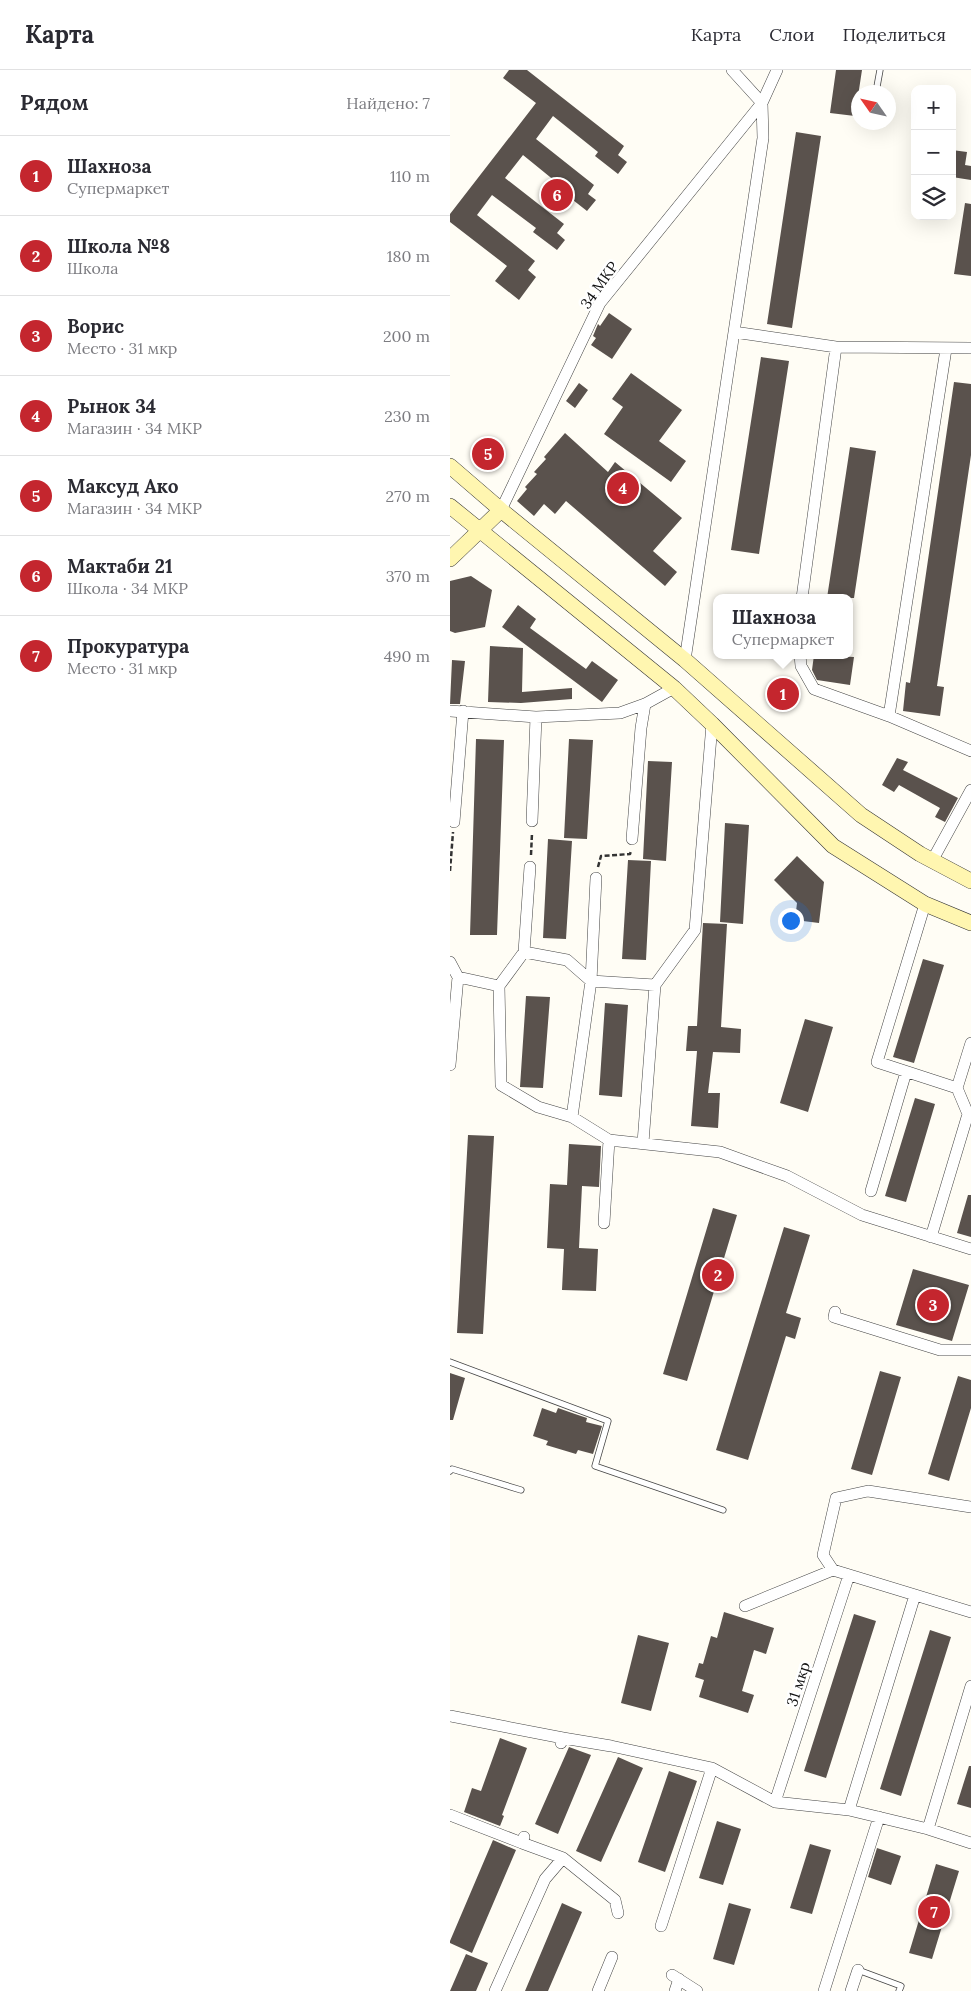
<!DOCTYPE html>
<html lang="ru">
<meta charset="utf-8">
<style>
:root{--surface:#fff;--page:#f7f7f7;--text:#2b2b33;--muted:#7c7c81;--line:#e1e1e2;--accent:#c4262e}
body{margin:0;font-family:Lora,serif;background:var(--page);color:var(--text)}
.controls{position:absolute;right:15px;top:15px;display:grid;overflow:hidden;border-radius:10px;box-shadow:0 5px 20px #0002}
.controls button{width:45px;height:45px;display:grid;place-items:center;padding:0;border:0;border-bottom:1px solid var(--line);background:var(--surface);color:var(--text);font:25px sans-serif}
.compass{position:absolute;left:401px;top:15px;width:45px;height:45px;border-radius:50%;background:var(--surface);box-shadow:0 5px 20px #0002;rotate:304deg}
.you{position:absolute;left:340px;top:850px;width:18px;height:18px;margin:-12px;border:4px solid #fff;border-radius:50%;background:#1a73e8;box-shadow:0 0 0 8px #1a73e833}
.badge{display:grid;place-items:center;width:32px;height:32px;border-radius:50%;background:var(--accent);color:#fff;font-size:16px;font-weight:700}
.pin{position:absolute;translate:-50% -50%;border:2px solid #fff;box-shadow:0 1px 5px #0006}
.popup{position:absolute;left:263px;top:524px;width:140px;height:65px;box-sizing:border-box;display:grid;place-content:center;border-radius:10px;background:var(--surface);filter:drop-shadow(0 1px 4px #0005);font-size:16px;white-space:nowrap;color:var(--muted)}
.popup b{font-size:19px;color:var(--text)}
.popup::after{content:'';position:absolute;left:50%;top:100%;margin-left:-10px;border:10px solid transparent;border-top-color:var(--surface)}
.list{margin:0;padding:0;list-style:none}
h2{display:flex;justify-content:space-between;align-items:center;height:65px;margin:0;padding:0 20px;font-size:21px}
h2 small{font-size:16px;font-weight:400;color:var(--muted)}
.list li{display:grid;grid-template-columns:32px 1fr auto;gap:15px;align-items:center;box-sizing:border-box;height:80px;padding:0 20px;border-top:1px solid var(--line)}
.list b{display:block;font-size:19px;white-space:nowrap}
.list p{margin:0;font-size:16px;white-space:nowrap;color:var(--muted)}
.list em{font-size:16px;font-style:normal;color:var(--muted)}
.icon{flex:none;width:28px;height:28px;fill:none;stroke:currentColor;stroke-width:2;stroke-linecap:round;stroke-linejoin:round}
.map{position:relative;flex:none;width:521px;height:1921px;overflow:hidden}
header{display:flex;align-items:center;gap:30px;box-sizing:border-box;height:70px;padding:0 25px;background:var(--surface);border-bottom:1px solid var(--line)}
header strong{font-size:24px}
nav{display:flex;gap:28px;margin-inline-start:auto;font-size:18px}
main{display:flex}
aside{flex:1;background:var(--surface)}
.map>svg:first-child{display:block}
.building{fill:#5a524d}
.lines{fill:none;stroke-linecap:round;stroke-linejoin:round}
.lane-casing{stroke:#444;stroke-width:7}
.street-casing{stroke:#444;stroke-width:12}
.secondary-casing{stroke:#333;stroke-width:16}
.path{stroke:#333;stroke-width:2.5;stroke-dasharray:5 2.5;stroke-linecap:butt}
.lane{stroke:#fff;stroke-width:5.5}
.street{stroke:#fff;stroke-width:11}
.secondary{stroke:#fff6b0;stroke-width:15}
.labels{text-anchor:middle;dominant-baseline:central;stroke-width:5;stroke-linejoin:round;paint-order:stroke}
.street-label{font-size:15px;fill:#111;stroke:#fff}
</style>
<header>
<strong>Карта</strong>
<nav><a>Карта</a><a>Слои</a><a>Поделиться</a></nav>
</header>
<main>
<aside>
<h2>Рядом<small>Найдено: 7</small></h2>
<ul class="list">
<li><span class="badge">1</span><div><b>Шахноза</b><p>Супермаркет</p></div><em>110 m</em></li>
<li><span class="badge">2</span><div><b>Школа №8</b><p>Школа</p></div><em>180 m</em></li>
<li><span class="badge">3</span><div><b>Ворис</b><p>Место · 31 мкр</p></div><em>200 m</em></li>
<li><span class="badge">4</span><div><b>Рынок 34</b><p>Магазин · 34 МКР</p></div><em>230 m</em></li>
<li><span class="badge">5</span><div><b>Максуд Ако</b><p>Магазин · 34 МКР</p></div><em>270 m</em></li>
<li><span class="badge">6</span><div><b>Мактаби 21</b><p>Школа · 34 МКР</p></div><em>370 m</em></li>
<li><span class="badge">7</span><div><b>Прокуратура</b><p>Место · 31 мкр</p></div><em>490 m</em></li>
</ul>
</aside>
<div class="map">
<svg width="521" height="1921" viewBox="0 0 521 1921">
<rect width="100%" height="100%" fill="#fffdf5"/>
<!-- building -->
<path class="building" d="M59,0H77L174,76L168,85L177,92L168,104L145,86L148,82L103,46L86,69L144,115L138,124L146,130L137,141L114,123L116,120L73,85L55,108L114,154L107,163L115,170L107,180L83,162L86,158L42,125L27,145L85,191L78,200L86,207L69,230L45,211L57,196L0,152V144L86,33L53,8Z
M386,0H412L405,46L380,43Z
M346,62L371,66L342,258L317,254Z
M502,80L517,82L515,95L521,96V110L502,107Z
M515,133L521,134V206L504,204Z
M159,243L182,259L162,289L141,275L146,268L143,266L148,254L150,256Z
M311,287L339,291L309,484L281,480Z
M181,303L232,340L209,371L236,391L221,412L154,364L173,337L162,329Z
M504,312L521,314V385L487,616L494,617L490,646L453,641L456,612L460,613Z
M129,313L138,320L125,338L116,331Z
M115,363L158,402L165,392L232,448L203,481L227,502L215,516L116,431L105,444L94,434L84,446L67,431L77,419L75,417L87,404L84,402L96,389L94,387Z
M400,377L426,381L404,528H377Z
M21,506L42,520L35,557L5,563L0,561V511Z
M68,535L86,549L80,558L136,599L142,591L168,610L152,632L52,557Z
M40,576L73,578L72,622L122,618V629L71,633L38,632Z
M364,585L404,587L400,615L367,610L362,600Z
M2,590L15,591L10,634H0Z
M26,669L54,670L47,865H20Z
M119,669L143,670L137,769L114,768Z
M447,688L458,692L453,700L508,728L495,752L485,747L490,738L449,715L444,722L432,715Z
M198,691L222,692L216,791L193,789Z
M275,753L299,755L293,854L270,852Z
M98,769L122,771L116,869L93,868Z
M347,786L374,812L369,853L345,850L347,833L324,810Z
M178,790L201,791L196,890L172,889Z
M253,853L277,854L271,957L291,959L290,983L263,982L258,1023H270L268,1058L241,1056L247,981H236L238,956H247Z
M473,889L494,895L464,993L443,987Z
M76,926L100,927L93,1018L70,1017Z
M155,933L178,935L172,1027L149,1025Z
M355,949L383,957L358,1042L330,1033Z
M465,1028L485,1034L456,1132L435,1126Z
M18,1065L44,1066L33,1264L7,1263Z
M119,1074L151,1076L149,1117L132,1116L129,1178L148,1179L146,1221L112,1220L114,1179L97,1178L100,1114L117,1115Z
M518,1125H521V1167L507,1163Z
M263,1138L287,1145L237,1311L213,1304Z
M334,1157L360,1165L336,1243L351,1248L345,1269L336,1266L298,1390L266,1380Z
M463,1199L519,1215L502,1271L446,1255Z
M430,1301L451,1307L422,1405L401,1399Z
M0,1303L15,1308L3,1350H0Z
M508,1306L521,1310V1338L499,1411L478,1404Z
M92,1338L106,1343L108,1338L125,1344L137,1348L136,1352L152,1356L143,1384L128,1380L126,1384L96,1375L98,1371L83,1366Z
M274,1542L324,1558L316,1584L304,1580L292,1621L304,1625L298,1643L249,1627L254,1610L245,1607L249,1593L253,1594L261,1566L267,1568Z
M404,1544L426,1551L376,1708L354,1701Z
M480,1560L501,1567L451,1726L430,1719Z
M188,1565L219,1573L201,1641L171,1633Z
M50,1668L77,1678L52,1745L54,1746L50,1756L14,1742L22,1718L31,1721Z
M119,1677L141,1685L108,1764L85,1754Z
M168,1687L193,1698L151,1792L126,1781Z
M519,1696H521V1738L507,1734Z
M219,1701L247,1711L215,1802L188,1792Z
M267,1751L291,1759L273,1815L249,1808Z
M43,1770L66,1780L22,1883L0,1873V1871Z
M360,1774L381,1780L362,1844L340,1838Z
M427,1778L451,1786L441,1815L418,1807Z
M486,1794L509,1801L482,1889L459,1883Z
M112,1833L132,1842L98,1921H75Z
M279,1833L301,1839L284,1895L263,1889Z
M16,1884L38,1893L26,1921H0Z"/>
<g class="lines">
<defs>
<path id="lane" d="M426,22L430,0
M0,1292L158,1351L145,1396L273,1440
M0,1401L2,1399L71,1420
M408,1900L451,1916L449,1921"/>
<path id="street" d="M284,262L386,277L521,278
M51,440L150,233L312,33L327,0
M352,528L386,277
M350,585L351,596L364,619L439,646L521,681
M235,590L313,68L312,33L282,0
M0,641L86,647
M439,646L496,279
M82,751L86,647L170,643L195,634L224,618
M4,752L13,641
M182,769L191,658L195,634
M482,791L521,720
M475,834L427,992L507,1018L518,1044L521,1045
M74,882L117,890L141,911L205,915
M0,892L8,907L49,916L51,1015L88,1037L122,1047L159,1070L270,1082L337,1106L412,1145L521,1179
M49,916L74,882L80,797
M0,995L8,907
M507,1018L521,973
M122,1047L141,911L146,808
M193,1073L205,915L245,860L262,654
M421,1121L456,1002
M154,1153L159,1070
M481,1167L518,1044
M385,1242L384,1247L490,1280H521
M383,1500L373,1485L386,1428L418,1421L521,1437
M295,1536L383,1500L521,1542
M0,1646L113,1668
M111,1673L113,1668L161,1676L262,1698L325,1732L399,1740L478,1759L521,1773
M325,1732L399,1505
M399,1740L465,1525
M0,1745L72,1773
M478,1759L521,1616
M74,1767L72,1773L113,1788L165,1830L168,1843
M211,1856L262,1698
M222,1905L247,1921
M45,1921L95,1809L113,1788
M148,1921L162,1887
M225,1921L229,1909
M374,1921L429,1747
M401,1921L408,1900"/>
<path id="secondary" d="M0,396L51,440L235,590L411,745L470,784L521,811
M0,436L224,618L262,654L383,776L475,834L521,853
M0,489L51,440"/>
</defs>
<!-- lane casing -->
<use href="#lane" class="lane-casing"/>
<!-- street casing -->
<use href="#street" class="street-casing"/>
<!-- secondary casing -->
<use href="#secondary" class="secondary-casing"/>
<!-- path -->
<path class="path" d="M81,785L82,763
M148,797L151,786L180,784L181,781
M0,801L3,762"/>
<!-- lane -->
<use href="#lane" class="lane"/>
<!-- street -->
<use href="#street" class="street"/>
<!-- secondary -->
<use href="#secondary" class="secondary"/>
</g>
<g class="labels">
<!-- street labels -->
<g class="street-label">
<text transform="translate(149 215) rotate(-55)">34 МКР</text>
<text transform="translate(348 1614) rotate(-72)">31 мкр</text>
</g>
</g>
</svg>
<div class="controls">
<button>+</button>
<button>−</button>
<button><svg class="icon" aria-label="layers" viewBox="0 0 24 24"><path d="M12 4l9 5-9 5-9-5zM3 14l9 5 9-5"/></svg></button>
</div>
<svg class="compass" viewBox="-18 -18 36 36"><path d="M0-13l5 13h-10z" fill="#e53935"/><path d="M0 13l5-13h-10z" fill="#7c7c81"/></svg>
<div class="you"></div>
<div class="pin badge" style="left:333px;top:624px">1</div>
<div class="popup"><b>Шахноза</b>Супермаркет</div>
<div class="pin badge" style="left:268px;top:1205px">2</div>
<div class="pin badge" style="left:483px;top:1235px">3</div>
<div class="pin badge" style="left:173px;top:418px">4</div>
<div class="pin badge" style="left:38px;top:384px">5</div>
<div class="pin badge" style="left:107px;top:125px">6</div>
<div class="pin badge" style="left:484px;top:1842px">7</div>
</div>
</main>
